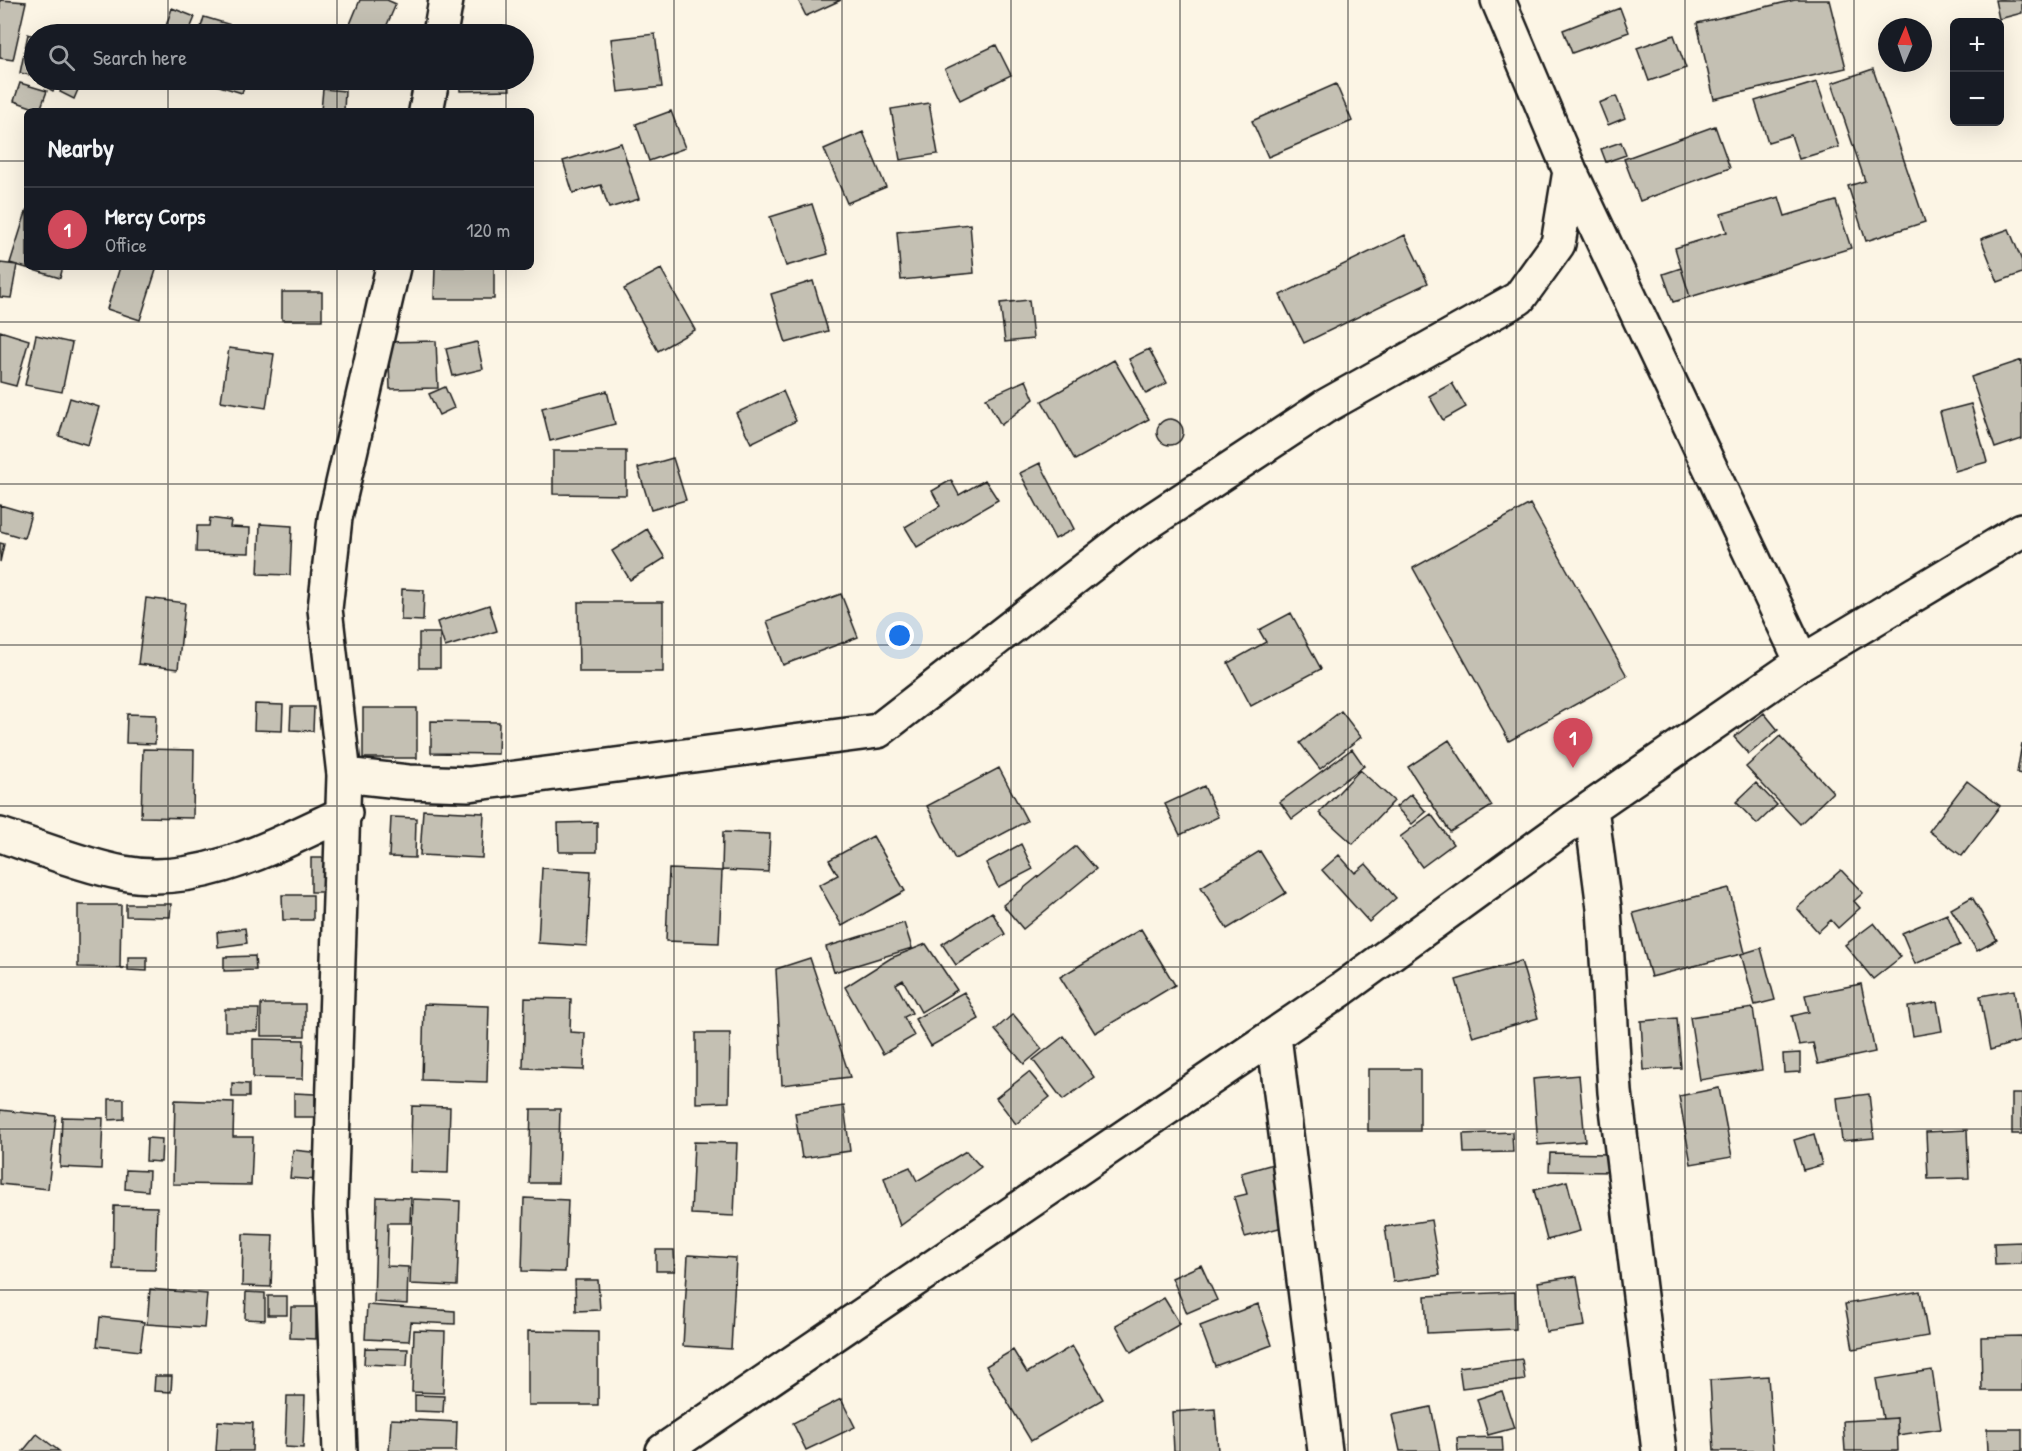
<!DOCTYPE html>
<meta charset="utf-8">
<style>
:root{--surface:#171b24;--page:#242831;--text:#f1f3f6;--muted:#9ea1a6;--line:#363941;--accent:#d1495b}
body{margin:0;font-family:"Patrick Hand",sans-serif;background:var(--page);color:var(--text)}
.controls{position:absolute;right:18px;top:18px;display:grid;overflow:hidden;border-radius:9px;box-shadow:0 6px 24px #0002}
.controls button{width:54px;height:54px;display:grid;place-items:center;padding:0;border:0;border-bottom:2px solid var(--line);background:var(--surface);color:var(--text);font:30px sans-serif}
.compass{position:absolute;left:1878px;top:18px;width:54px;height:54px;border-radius:50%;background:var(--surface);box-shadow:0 6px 24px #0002;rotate:2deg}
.you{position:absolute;left:900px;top:636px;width:21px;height:21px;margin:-15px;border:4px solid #fff;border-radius:50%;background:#1a73e8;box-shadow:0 0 0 9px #1a73e833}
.badge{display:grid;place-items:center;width:39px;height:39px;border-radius:50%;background:var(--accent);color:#fff;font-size:20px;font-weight:700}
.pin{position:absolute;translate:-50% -50px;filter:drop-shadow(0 2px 3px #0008)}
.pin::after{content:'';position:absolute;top:32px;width:21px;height:18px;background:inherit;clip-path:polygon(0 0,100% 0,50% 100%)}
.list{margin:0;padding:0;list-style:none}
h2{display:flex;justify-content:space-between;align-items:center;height:78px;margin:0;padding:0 24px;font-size:26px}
h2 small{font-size:20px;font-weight:400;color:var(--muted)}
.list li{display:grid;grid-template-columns:39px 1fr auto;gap:18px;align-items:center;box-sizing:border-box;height:84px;padding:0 24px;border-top:2px solid var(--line)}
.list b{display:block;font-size:22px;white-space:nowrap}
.list p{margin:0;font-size:20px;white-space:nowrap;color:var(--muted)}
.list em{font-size:20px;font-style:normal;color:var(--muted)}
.icon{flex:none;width:33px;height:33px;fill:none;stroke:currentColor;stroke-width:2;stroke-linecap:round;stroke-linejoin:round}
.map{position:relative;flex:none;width:2022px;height:1451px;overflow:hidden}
.search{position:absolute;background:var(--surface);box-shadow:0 6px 24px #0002;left:24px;top:24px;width:510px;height:66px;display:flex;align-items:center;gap:15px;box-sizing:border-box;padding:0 21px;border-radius:33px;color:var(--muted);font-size:22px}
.panel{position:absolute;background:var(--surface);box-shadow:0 6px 24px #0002;left:24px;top:108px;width:510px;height:162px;border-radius:9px}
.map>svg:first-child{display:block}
.building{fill:#c4c0b3;stroke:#1c1c1c;stroke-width:1.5}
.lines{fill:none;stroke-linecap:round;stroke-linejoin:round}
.minor-casing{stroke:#1c1c1c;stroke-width:38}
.minor{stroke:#fcf5e5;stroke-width:33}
.grid{fill:none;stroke:#1c1c1c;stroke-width:1.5;stroke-opacity:0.55}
</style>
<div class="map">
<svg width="2022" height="1451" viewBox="0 0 2022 1451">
<rect width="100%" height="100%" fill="#fcf5e5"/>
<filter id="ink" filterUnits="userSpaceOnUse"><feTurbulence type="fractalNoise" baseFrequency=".0167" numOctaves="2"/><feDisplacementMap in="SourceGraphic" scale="12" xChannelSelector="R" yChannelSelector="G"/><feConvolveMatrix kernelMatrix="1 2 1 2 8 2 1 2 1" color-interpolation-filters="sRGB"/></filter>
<g filter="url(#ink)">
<!-- building -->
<path class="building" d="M0,0L26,2L13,60L0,58Z
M360,0H387L396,4L383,34H346Z
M798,0H841L806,16Z
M1795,0H1829L1846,68L1714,99L1697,23Z
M1995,0H2022V13L1999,19Z
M172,8L195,17L188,34L164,32Z
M1620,8L1629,32L1572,53L1563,30Z
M204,17L258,33L257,34H199Z
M78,26L107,34H75Z
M28,34L34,36V76L20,73Z
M655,34L662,87L618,92L611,39Z
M1674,35L1686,68L1649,81L1637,48Z
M996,45L1011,75L960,100L945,69Z
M1873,69L1925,222L1866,241L1848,186L1865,181L1832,83Z
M41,80H60L53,91L39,83Z
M66,80L80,85L74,99L60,92Z
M87,80H115L113,87Z
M200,80H246L242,93Z
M460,80H509L510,90L460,91Z
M1817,82L1839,147L1799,159L1791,135L1768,142L1755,101Z
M20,83L47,91L40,110L14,101Z
M1336,84L1352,121L1268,157L1252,121Z
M323,89L345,91L344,111H321Z
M1616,96L1625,118L1608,125L1599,103Z
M929,103L938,154L900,160L891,109Z
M671,111L685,148L649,161L636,124Z
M1715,126L1730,168L1640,201L1624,159Z
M863,132L886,187L847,203L824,149Z
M1621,142L1626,155L1606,162L1601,149Z
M621,143L639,199L609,208L601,185L573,193L563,161Z
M1779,197L1785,216L1836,201L1851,248L1690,297L1675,248L1727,232L1721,214Z
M812,204L828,254L786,266L770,217Z
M27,209V267H63L60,278L10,263Z
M970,224L974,273L901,280L897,232Z
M2009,229L2022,261V273L1998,282L1981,239Z
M1405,235L1428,283L1304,343L1280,295Z
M0,263L17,265L11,298L0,297Z
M120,267H157L140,320L107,309Z
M435,267H494V299H434Z
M1681,268L1690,297L1673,302L1663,274Z
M661,269L695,330L658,351L624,289Z
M813,281L828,331L786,343L771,294Z
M282,292H322V320H282Z
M1029,300L1033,339L1005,342L1000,303Z
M0,331L29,340L16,386L0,382Z
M36,335L72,343L62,392L25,385Z
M436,341L438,388L390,389L389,361H381L382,342Z
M477,342L483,369L453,376L446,349Z
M229,348L274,354L266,408L221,401Z
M1149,349L1167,383L1146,394L1129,359Z
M1114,360L1149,419L1075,460L1042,401Z
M2022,360V439L1995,448L1971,377Z
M1026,380L1034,399L1001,425L986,398Z
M1452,383L1466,407L1443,420L1429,396Z
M445,387L454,408L439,415L429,394Z
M607,391L615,424L550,441L542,408Z
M783,391L796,421L751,443L736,413Z
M70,398L99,407L88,445L59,436Z
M1971,404L1987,462L1955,471L1940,412Z
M1157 432a13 13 0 1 1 26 0a13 13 0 1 1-26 0Z
M553,451H626V495L553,494Z
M673,458L686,500L651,510L638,468Z
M1040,463L1074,529L1055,539L1020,473Z
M951,480L959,495L985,480L998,500L917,547L905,527L940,506L932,491Z
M1530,504L1627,676L1509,741L1413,568Z
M0,505L31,514L24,538L0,531Z
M210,518L231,521L230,527L250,528L249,553L196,552L197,526H209Z
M260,524L292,526L290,575L258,574Z
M647,529L665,558L630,580L612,551Z
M0,543L4,544L0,562Z
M402,589L424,590L423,621L401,620Z
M841,594L858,637L783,665L767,621Z
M146,598L185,603L178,669L138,664Z
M578,602H663V672H579Z
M489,605L497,631L445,647L437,622Z
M1291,613L1321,669L1251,706L1228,663L1266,642L1259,630Z
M419,633H440V668H419Z
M255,704L283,705L282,731L254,730Z
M291,707H314L313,731L290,730Z
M363,708H417V758H363Z
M1341,711L1361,737L1320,769L1300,743Z
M1764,713L1778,730L1749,754L1734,737Z
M127,714L156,715L155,744L126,743Z
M431,721L499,722L498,754L431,753Z
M1780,736L1833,792L1800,824L1746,767Z
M1449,740L1492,806L1450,832L1408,767Z
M2022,743V774L2017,773Z
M143,749L194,750L193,818L141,817Z
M1352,749L1364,766L1292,819L1280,802Z
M999,768L1027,821L955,859L927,806Z
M1360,770L1394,801L1353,844L1319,813Z
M1967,781L2000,806L1962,856L1929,831Z
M1756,783L1777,805L1757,824L1736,802Z
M1204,786L1218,817L1180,835L1165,804Z
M1411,794L1426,812L1412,824L1396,807Z
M423,810L484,813L482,858L420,855Z
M1431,814L1453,844L1422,867L1400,837Z
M391,817L416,818L415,858L389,857Z
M597,822V852H559L558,823Z
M723,832L770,834L768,872L722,870Z
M873,836L905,891L842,926L819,885L838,875L829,860Z
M1021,844L1033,869L998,887L986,863Z
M1076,846L1096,869L1023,929L1003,905Z
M1260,851L1286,893L1227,929L1201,887Z
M1339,855L1355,873L1366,864L1396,898L1369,922L1322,870Z
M311,858H327V892H311Z
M542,868L591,871L587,946L538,943Z
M669,869L722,871L719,943L666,941Z
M1841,870L1863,893L1854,901L1860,908L1838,928L1831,920L1818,932L1797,908Z
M1729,888L1745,953L1651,977L1633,913Z
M282,895H313V920H283Z
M1972,897L1997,940L1977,951L1951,909Z
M126,904H171L170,917L126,916Z
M78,905H121L120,968H124L78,967Z
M992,912L1005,934L956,965L942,944Z
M1947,914L1960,945L1915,964L1902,933Z
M904,923L912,948L834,972L826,947Z
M1874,923L1901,957L1873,979L1845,945Z
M245,928L247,943L218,947L217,932Z
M1141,929L1175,985L1095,1033L1060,977Z
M926,944L957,990L921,1012L903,980L896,984L912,1013L904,1017L914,1036L883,1054L845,987L891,958Z
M1761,948L1775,1000L1755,1005L1741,954Z
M255,956L256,970L224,971V957Z
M128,957H147V971L128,970Z
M810,958L850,1077L782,1085L776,969Z
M1521,961L1538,1018L1473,1037L1456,980Z
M1861,984L1875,1052L1818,1064L1813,1043L1799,1045L1792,1016L1809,1012L1805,995Z
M2014,990L2021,1041L1990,1050L1980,996Z
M964,992L979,1019L931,1046L915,1019Z
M525,998L571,999L570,1032L585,1033L584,1070L523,1068Z
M1937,1002L1942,1031L1913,1036L1908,1007Z
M261,1004H305V1036H261Z
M424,1004L489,1006L487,1082L422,1080Z
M1753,1008L1762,1070L1700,1080L1690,1017Z
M225,1009H259L258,1031H225Z
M1013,1014L1042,1049L1024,1064L995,1030Z
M1677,1018L1681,1068L1644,1070L1641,1021Z
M696,1033H730L729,1102L696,1103Z
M1064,1036L1094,1077L1063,1100L1033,1060Z
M253,1039L304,1040L303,1079L253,1078Z
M1800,1053V1072L1784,1073L1783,1054Z
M1368,1069H1420V1131H1368Z
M1029,1072L1050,1097L1016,1124L996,1098Z
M1579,1075L1585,1141L1538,1145L1533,1079Z
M232,1083L249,1084V1097H232Z
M1719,1088L1732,1157L1691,1164L1679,1096Z
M294,1093L315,1094V1117H294Z
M1869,1094L1874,1138L1842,1141L1837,1098Z
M2012,1094H2022V1134H2012Z
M109,1099H124V1119L109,1120Z
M175,1100L234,1102L233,1137H253L251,1185L173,1184Z
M412,1106L450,1107L448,1173L410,1172Z
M844,1106L850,1151L802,1158L795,1113Z
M531,1109H560L558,1183H529Z
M0,1110L56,1116L48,1189L0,1184Z
M62,1117L103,1118L101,1169L60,1167Z
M1967,1130L1969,1178L1928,1179L1926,1132Z
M1512,1132L1513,1152L1464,1153L1463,1134Z
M1814,1134L1822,1165L1803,1170L1794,1140Z
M147,1138L162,1139L161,1162L146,1161Z
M694,1142L737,1143L734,1216L691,1214Z
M293,1150L321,1153L318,1180L290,1178Z
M966,1151L981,1167L900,1226L884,1178L910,1167L917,1181Z
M1550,1153L1611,1154V1172L1549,1171Z
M1277,1163L1294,1224L1245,1237L1234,1197L1247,1194L1241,1173Z
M126,1170L149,1171L148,1191L125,1189Z
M1567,1181L1580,1231L1547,1240L1534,1190Z
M377,1197L411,1198L410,1223H388L387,1266L408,1267L407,1304L374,1302Z
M524,1198L568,1200L565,1272L522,1271Z
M413,1199L460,1201L457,1286L410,1284Z
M114,1206L157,1207L155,1270L113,1269Z
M1431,1220L1440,1275L1393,1282L1385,1227Z
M243,1234L273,1235L271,1287L242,1286Z
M2022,1242V1264L1995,1265L1994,1243Z
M656,1250H674L675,1271H656Z
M688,1255L736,1258L731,1349L683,1346Z
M1201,1265L1217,1300L1187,1313L1172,1278Z
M1577,1276L1585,1326L1546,1332L1538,1282Z
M575,1280H598L600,1310L576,1311Z
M150,1289L207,1294L204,1328L147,1324Z
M1920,1291L1928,1336L1853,1349L1845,1304Z
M246,1292L265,1293V1320L245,1319Z
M1515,1292L1516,1329L1427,1333L1425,1296Z
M268,1296H287V1315H268Z
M1164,1298L1180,1324L1131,1352L1116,1325Z
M1258,1304L1272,1345L1215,1366L1200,1326Z
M367,1305L455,1311V1324L411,1322L409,1341L365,1339Z
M291,1307H316V1339L290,1338Z
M100,1317L144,1322L140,1351L97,1346Z
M414,1330L445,1331L443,1393L412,1392Z
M528,1331L598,1332V1405H528Z
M2022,1336V1391H1982L1981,1337Z
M1072,1346L1103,1399L1031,1441L986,1366L1013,1350L1027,1373Z
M365,1348L408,1349L407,1366L364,1364Z
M1522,1359L1525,1380L1462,1388L1459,1367Z
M1932,1370L1941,1429L1898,1435L1897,1418L1883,1419L1876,1379Z
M155,1376H172L171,1392L154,1391Z
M1768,1376L1773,1451H1714L1710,1380Z
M1502,1391L1514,1428L1488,1435L1477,1399Z
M415,1395L444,1396L443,1412L415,1411Z
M287,1396H305L303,1448L285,1447Z
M841,1399L855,1427L806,1450L793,1423Z
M1431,1407L1440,1451H1400L1392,1415Z
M1215,1409L1218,1451H1174L1172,1412Z
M1897,1418L1898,1451H1845L1843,1421Z
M391,1419L457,1422L456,1451H389Z
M218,1421L253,1423L252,1451H216Z
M1987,1429H2022V1451H1988Z
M37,1434L59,1451H23Z
M1502,1437L1503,1451H1458L1457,1438Z"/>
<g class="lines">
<defs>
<path id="minor" d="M1498,0L1570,171L1802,662
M440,34L446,0
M426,111L432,80
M344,775L408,782L469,784L878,731L1131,534L1324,407L1519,298L1558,244L1570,171
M1591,808L1604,908L1615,1092L1659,1451
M0,835C38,847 84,866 123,873C201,888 277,844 345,813
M1274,1036L1325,1451
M340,1451L330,1206L344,775L325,609L335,518L393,267
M663,1451L1342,989L1591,808L1802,662L2022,530"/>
</defs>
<!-- minor casing -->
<use href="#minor" class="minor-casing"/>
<!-- minor -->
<use href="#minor" class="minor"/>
</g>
</g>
<!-- grid -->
<path class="grid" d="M168,0V34M337,0V34M506,0V34M674,0V1451M842,0V1451M1011,0V1451M1180,0V1451M1348,0V1451M1516,0V1451M1685,0V1451M1854,0V1451M168,80V111M337,80V111M506,80V111M0,161H27M531,161H2022M168,267V1451M337,267V1451M506,267V1451M0,322H2022M0,484H2022M0,645H2022M0,806H2022M0,967H2022M0,1129H2022M0,1290H2022"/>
</svg>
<div class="controls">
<button>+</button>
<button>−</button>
</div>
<svg class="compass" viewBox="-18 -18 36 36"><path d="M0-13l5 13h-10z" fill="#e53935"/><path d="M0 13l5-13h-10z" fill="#9ea1a6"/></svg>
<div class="you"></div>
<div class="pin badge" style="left:1573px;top:768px">1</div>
<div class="search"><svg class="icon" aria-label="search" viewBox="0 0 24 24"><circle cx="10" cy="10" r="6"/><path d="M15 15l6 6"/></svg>Search here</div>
<section class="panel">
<h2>Nearby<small></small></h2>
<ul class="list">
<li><span class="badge">1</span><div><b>Mercy Corps</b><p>Office</p></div><em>120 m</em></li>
</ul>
</section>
</div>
